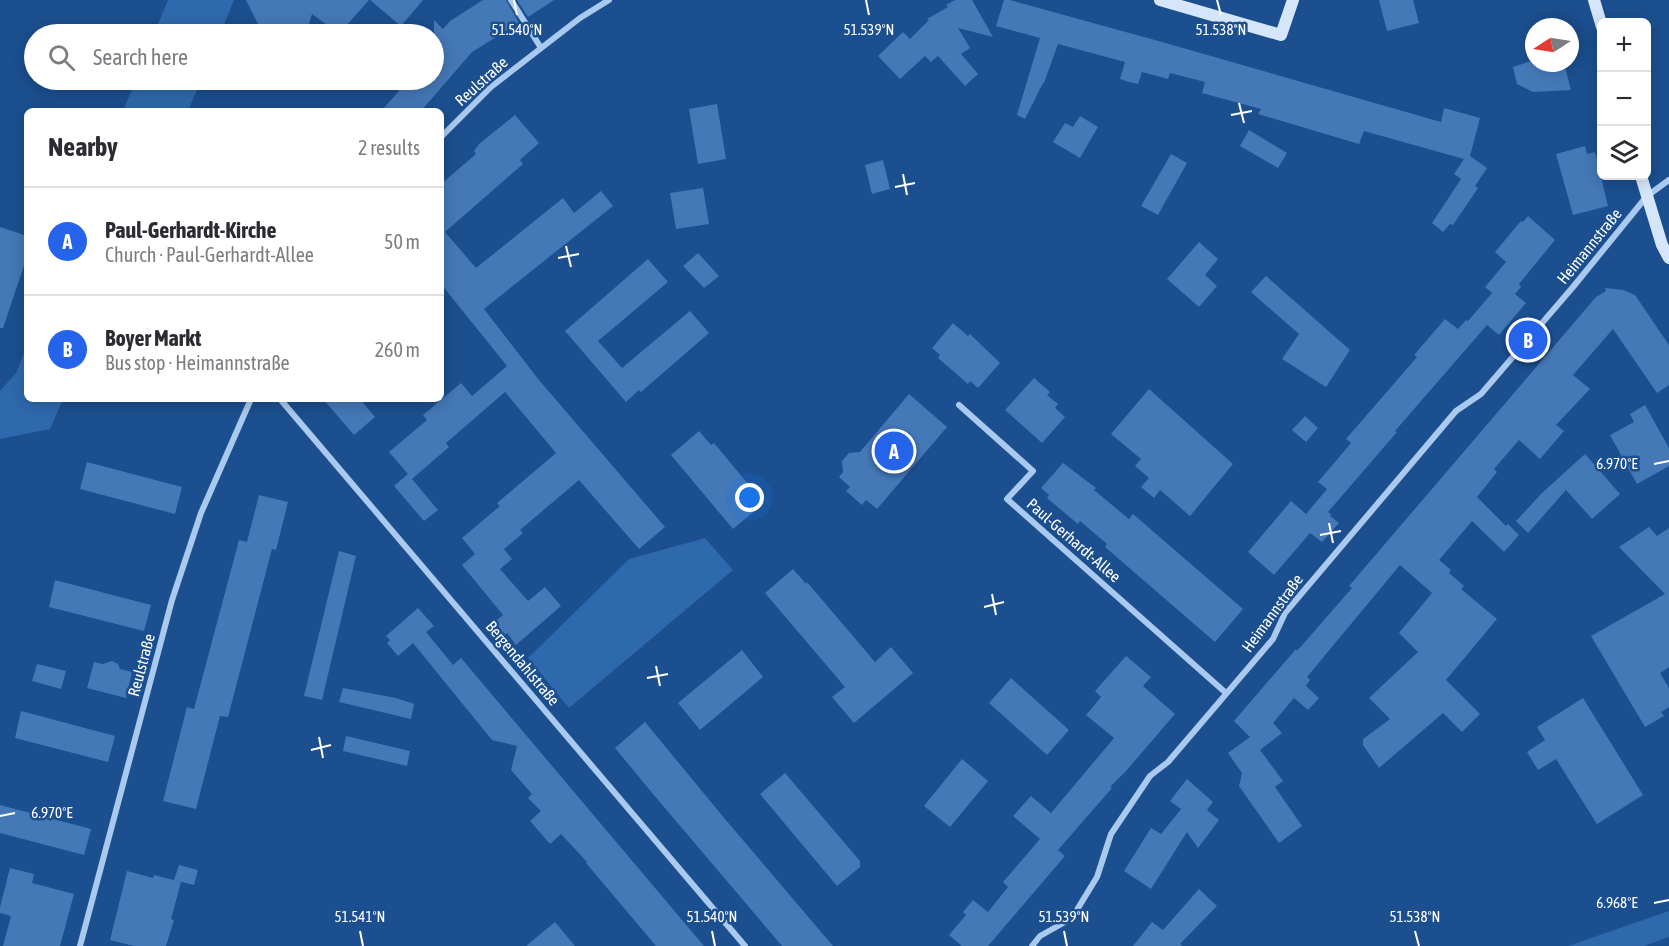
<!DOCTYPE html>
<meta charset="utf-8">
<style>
:root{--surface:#fff;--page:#f7f7f7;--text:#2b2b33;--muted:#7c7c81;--line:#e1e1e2;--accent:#2563eb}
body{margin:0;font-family:"Asap Condensed",sans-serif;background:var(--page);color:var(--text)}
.controls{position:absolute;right:18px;top:18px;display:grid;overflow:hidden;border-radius:9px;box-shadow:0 3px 15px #0003}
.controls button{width:54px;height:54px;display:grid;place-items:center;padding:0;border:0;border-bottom:2px solid var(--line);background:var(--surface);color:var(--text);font:30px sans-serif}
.compass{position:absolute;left:1525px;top:18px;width:54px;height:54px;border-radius:50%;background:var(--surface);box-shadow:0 3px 15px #0003;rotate:258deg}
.you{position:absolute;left:750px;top:498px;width:21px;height:21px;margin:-15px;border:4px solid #fff;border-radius:50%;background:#1a73e8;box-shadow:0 0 0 9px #1a73e833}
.badge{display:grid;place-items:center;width:39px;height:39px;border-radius:50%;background:var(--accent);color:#fff;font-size:20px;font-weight:700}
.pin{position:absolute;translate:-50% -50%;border:3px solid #fff;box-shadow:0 2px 6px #0006}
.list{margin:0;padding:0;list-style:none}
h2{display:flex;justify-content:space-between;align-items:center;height:78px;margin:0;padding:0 24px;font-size:26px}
h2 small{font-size:20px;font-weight:400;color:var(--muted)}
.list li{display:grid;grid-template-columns:39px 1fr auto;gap:18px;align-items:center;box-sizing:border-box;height:108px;padding:0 24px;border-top:2px solid var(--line)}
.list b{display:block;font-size:22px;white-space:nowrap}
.list p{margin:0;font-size:20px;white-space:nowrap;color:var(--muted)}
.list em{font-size:20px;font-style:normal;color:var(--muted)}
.icon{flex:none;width:33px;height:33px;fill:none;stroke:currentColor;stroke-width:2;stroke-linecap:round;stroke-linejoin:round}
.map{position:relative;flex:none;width:1669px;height:946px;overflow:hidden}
.search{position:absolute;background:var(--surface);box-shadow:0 3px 15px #0003;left:24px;top:24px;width:420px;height:66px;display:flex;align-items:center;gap:15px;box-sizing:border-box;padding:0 21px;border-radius:33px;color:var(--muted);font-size:22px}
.panel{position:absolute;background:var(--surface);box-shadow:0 3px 15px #0003;left:24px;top:108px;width:420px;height:294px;border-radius:9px}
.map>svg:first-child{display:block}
.green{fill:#2e69ad}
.building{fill:#4478b7}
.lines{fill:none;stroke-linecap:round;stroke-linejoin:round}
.street{stroke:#a9c9ee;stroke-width:6}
.secondary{stroke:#d6e6fa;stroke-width:12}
.ticks{fill:none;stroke:#fff;stroke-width:2}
.labels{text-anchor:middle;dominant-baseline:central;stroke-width:5;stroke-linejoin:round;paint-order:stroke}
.street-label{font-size:16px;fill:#fff;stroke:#1b4f8f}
.ticks-label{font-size:15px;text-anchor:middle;fill:#fff;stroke:#1b4f8f;stroke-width:5;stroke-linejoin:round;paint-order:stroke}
</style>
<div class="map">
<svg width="1669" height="946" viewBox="0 0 1669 946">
<rect width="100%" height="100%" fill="#1b4f8f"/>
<!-- green -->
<path class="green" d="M168,0H234L220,34H154Z
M136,80H201L188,111H123Z
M27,346V399H63L50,429L0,439V391L16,373Z
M705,538L733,570L569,708L528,658L629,559Z
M1669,911V937L1644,946H1568Z"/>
<!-- building -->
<path class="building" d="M246,0H369L339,34L312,14L307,31L299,34H263Z
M370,0H423L401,26Z
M483,0H506L519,23L472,52L421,111H381L399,91L385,80H434V20L443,29L450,21Z
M517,0H554L528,17Z
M955,0H972L993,37L958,28L970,48L961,54L978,74L965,86L938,56L931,62L925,56L900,79L878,56L903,32L910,39L929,20L927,19L948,7L946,5Z
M1004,0H1010L1162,42L1441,122L1444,108L1480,118L1470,156L1487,168L1475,186L1478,188L1453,225L1450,224L1443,232L1432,223L1461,179L1454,174L1464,159L1364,131L1359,144L1258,114L1261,109L1202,93L1205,82L1170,73L1168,79L1142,72L1138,84L1129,82L1120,79L1125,62L1058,44L1044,83H1043L1025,119L1017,115L1040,38L996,26Z
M1379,0H1413L1419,23L1387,31Z
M1534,60V63H1564L1571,90L1533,92L1517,84L1513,67Z
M717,104L726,159L698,164L689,109Z
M515,115L539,143L520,160L523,164L445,232L476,268L563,198L574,213L601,191L613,206L484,309L539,380L665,527L639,549L579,480L520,530L523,533L504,549L512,559L500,569L528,601L545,587L561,606L516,645L507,633L504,636L493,623L503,615L462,565L475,554L462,538L500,506L497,503L556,453L505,392L446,443L449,447L412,479L438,510L424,521L394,486L408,474L389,452L427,420L423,415L461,383L472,396L507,366L441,284V184L476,154L474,151L479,144Z
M1080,116L1098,127L1080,158L1053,142L1065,123L1073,127Z
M1249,130L1287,153L1278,168L1240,146Z
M1585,146L1587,154L1595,152L1608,206L1573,215L1556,154Z
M1171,154L1187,163L1158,215L1141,206Z
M883,160L890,189L872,194L865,165Z
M703,188L709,224L676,229L670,193Z
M1528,216L1555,240L1519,284L1521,287L1515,294L1526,303L1499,335L1487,325L1395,431L1397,432L1328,512L1331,514L1330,516L1339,523L1322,542L1310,533L1274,575L1248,552L1291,501L1306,514L1327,489L1318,482L1351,443L1346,439L1417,357L1414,355L1445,319L1458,329L1466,320L1468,321L1492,293L1485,287L1506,262L1495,252L1521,221L1523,222Z
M0,227L27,236V257L3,328H0Z
M1199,242L1218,259L1205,275L1217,286L1199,307L1167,279Z
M698,253L719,276L704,288L683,266Z
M648,259L668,282L598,341L622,368L690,311L709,333L641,392L639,390L626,402L565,331Z
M1266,276L1350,350L1326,387L1282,359L1299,334L1251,292Z
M1605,288L1623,290L1635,295L1669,345V385L1657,393L1613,329L1573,375L1590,389L1556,425L1564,431L1540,459L1519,440L1494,469L1497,472L1477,497L1506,526L1508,524L1519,535L1504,552L1472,521L1439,560L1451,570L1449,573L1464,586L1461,589L1497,619L1446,680L1480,714L1462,732L1443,713L1379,768L1363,745V739L1390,719L1369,698L1418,652L1399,633L1432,593L1400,565L1307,677L1310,680L1306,686L1319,698L1308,710L1294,698L1273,723L1282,733L1260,750L1283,781L1275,787L1302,826L1279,843L1239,786L1242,773L1228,753L1250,737L1234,721L1296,649L1297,651L1352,588L1349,586L1596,297L1606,291Z
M953,323L968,336L970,334L1000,363L978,388L970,381L968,384L938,358L940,355L932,348Z
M1034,378L1050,392L1047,395L1058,404L1055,408L1065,417L1042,443L1005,410Z
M1149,389L1233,464L1190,516L1160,490L1154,498L1141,487L1149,478L1135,466L1141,459L1111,434Z
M909,394L947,427L877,509L866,500L862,505L846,491L850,487L839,477L843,472L842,461L849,453L860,452Z
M323,399H360L375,417L354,435Z
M1645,405L1669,448V466L1637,484L1610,435L1634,422L1630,414Z
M1305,416L1318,428L1306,442L1292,430Z
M699,431L711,445L714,443L764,503L733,529L671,455Z
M1585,454L1620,494L1592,519L1566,490L1528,533L1516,521L1542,493Z
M87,462L182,487L175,514L80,489Z
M1063,463L1096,488L1094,490L1129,519L1133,514L1243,609L1215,642L1105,547L1107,544L1080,521L1078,524L1047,498L1049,495L1041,488Z
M259,495L288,502L276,550L272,549L228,717L220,716L196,809L163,801L187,707L194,709L239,540L247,542Z
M1649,527L1657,536L1669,528V667L1660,673L1669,688V707L1661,712L1664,716L1645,727L1591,636L1665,594L1619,547Z
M339,551L356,556L322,700L304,696Z
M793,569L806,584L807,582L875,662L891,647L913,673L854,723L832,697L845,687L765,593Z
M55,580L151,605L144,631L49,607Z
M418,608L434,626L426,632L453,665L461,658L704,946H656L586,863L587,862L561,834L550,844L530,821L541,811L528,798L532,794L511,770L517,746L492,740L413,643L398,656L387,643L390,640L386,636Z
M742,650L763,677L700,730L678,703Z
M1126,656L1151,677L1143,686L1175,714L1126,771L1110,787L1112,788L1058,850L1065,856L988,946H962L949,935L966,915L963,912L973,900L988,912L1008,887L1003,882L1040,839L1013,816L1031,796L1051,813L1114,738L1086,715L1101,697L1095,691Z
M112,661L118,664L120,669L132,672L126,698L87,688L94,662L103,664Z
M37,664L66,671L61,689L32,681Z
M1011,678L1069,730L1047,755L989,703Z
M343,688L396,698L414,704L411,719L339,702Z
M1583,698L1643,795L1597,824L1556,759L1538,770L1527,752L1545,740L1537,727Z
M21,711L115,736L108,762L15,738Z
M645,722L725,819L833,946H782L653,794L615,748Z
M346,736L410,751L407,766L343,751Z
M962,759L988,781L950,827L924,806Z
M785,773L860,861V867L837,886L760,794Z
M1187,779L1213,802L1207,810L1219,820L1198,848L1187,832L1151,889L1124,871L1151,828L1161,834L1181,809L1170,801Z
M0,805L91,829L84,855L0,833Z
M179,865L198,870L194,885L174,880Z
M10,868L34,874L32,883L74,894L60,946H3L11,916L0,913V907Z
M127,871L153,878L154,875L181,882L171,919L174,920L166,946H134L110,940Z
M1199,889L1217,906L1180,944L1183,946H1133L1152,922L1163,930Z
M555,922L575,946H526Z"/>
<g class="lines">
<!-- street -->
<path class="street" d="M511,0L541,48
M441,137L491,87L580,18L609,0
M280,399L745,946
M959,405L1033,471L1007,499L1226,693
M80,946L172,600L201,513L251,399
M1032,946L1040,936L1072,918L1097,877L1111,834L1150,776L1168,762L1273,639L1285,613L1456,411L1481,394L1573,287L1647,196L1669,180"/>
<!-- secondary -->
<path class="secondary" d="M1160,0L1281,35L1293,0
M1594,0L1602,27
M1641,176L1662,245L1669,258"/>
</g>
<!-- ticks -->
<path class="ticks" d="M514,0L517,15M866,0L869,15M1217,0L1221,15M1239,103L1244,123M1231,115L1252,111M903,174L907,195M895,187L915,183M566,246L571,267M558,258L579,254M1654,464L1669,461M1329,523L1333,543M1320,535L1341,531M992,594L996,615M984,607L1004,602M656,666L660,686M647,678L668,674M319,737L323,758M311,750L331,745M0,816L15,813M1654,903L1669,900M360,931L363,946M712,931L715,946M1064,931L1067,946M1415,931L1419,946"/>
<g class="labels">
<!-- street labels -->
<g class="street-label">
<text transform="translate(481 81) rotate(-42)">Reulstraße</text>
<text transform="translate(1589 246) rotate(-51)">Heimannstraße</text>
<text transform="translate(1074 540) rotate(41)">Paul-Gerhardt-Allee</text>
<text transform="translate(1272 613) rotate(-54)">Heimannstraße</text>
<text transform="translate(523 663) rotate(50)">Bergendahlstraße</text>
<text transform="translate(141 665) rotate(-75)">Reulstraße</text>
</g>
</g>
<g class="ticks-label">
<text x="517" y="35">51.540°N</text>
<text x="869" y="35">51.539°N</text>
<text x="1221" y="35">51.538°N</text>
<text x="1617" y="469">6.970°E</text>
<text x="52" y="818">6.970°E</text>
<text x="1617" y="908">6.968°E</text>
<text x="360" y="922">51.541°N</text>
<text x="712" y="922">51.540°N</text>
<text x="1064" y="922">51.539°N</text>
<text x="1415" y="922">51.538°N</text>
</g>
</svg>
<div class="controls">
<button>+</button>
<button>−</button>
<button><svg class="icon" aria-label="layers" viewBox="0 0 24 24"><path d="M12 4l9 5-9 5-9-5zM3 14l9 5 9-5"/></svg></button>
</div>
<svg class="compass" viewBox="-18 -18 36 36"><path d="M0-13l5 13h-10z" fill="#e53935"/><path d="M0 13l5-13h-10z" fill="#7c7c81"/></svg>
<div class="you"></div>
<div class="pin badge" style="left:894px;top:451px">A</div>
<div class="pin badge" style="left:1528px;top:340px">B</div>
<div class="search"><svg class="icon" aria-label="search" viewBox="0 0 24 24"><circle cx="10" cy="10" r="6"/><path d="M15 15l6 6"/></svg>Search here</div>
<section class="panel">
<h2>Nearby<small>2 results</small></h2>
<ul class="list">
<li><span class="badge">A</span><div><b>Paul-Gerhardt-Kirche</b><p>Church · Paul-Gerhardt-Allee</p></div><em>50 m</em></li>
<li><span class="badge">B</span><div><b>Boyer Markt</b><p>Bus stop · Heimannstraße</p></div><em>260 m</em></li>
</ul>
</section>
</div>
